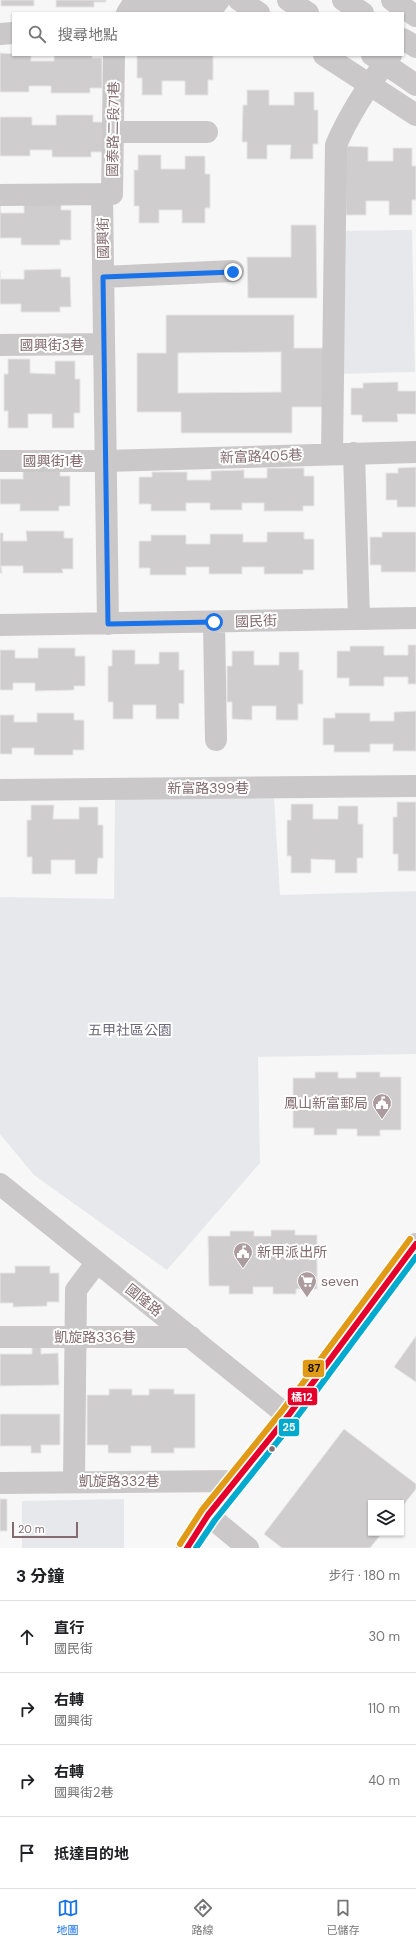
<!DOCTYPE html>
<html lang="zh-TW">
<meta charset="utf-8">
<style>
:root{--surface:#fff;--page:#f2f2f2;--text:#202124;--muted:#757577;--line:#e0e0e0;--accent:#1a73e8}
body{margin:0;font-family:"DM Sans","Noto Sans TC",sans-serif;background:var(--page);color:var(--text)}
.controls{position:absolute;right:12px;bottom:12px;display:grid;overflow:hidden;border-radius:0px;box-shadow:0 1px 3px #0004}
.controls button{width:36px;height:36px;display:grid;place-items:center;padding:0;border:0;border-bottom:1px solid var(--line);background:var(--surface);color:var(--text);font:20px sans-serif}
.scale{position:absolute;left:12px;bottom:10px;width:66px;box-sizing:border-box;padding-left:4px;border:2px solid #836b6f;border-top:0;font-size:11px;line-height:14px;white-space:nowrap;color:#836b6f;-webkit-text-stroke:3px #fff;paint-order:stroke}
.stop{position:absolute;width:12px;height:12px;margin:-9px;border:3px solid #1a73e8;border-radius:50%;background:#fff}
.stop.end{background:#1a73e8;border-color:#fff;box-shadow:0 1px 4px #0008}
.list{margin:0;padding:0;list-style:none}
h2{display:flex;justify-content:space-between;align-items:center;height:52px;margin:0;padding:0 16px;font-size:17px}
h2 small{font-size:13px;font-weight:400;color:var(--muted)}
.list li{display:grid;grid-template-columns:26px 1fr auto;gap:12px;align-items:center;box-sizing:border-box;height:72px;padding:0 16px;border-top:1px solid var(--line)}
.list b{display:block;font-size:15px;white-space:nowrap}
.list p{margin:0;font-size:13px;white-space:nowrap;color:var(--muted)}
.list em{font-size:13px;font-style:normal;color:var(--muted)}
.icon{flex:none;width:22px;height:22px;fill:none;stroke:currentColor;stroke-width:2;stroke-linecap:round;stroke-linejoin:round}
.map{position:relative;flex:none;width:416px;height:1548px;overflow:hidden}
.search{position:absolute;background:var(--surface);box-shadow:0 1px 3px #0004;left:12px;right:12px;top:12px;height:44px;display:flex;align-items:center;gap:10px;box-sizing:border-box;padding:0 14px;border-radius:0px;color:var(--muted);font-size:15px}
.sheet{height:340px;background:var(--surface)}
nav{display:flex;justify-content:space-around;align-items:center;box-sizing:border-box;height:56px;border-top:1px solid var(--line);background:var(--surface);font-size:11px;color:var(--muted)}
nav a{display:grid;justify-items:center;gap:2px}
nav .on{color:var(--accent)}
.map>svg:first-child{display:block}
.green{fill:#e7e8eb}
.building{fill:#d0cdce;stroke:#e6e6e6;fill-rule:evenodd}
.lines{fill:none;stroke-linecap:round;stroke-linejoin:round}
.minor{stroke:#cbc8c9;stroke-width:22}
.tertiary{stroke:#cbc8c9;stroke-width:22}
.bus-1-casing{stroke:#fff;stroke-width:9}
.bus-2-casing{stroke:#fff;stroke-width:9}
.bus-3-casing{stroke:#fff;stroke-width:9}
.bus-1{stroke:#e4002b;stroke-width:6}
.bus-2{stroke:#00a9ce;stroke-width:6}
.bus-3{stroke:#e09a16;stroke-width:6}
.route{stroke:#1a73e8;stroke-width:5}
.bus-dot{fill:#836b6f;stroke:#fff;stroke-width:1.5}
.labels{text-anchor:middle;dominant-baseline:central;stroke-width:4;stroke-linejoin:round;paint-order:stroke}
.street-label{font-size:14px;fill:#836b6f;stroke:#fff}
.park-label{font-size:14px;fill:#6c697b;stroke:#fff}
.poi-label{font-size:14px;fill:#836b6f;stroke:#fff;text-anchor:start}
.line-badge{stroke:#fff;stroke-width:1.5}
.badge-label{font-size:11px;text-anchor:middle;font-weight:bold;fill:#fff}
.pale-badge-label{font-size:11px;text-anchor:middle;font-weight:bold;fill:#111}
</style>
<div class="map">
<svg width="416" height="1548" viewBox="0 0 416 1548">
<rect width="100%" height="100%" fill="#f7f7f7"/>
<!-- green -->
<path class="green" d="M412,230L415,372L334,374L331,231Z
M274,798L280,895L416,891V1054L258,1057L260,1163L167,1270L34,1175L0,1134V897L114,899L115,799Z
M124,1499V1548H22V1501Z"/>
<!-- building -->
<path class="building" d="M1,0H34V6H1Z
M56,0H106V2H94V7H56Z
M0,53L31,55V61H54V55H92V58H102V88H90V93H51V86H29V92H0Z
M137,55H213V80H208V95H185V81H162V95H142V78H137Z
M247,90H269V105H294V92H314V110H318V144H313V159H290L291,145H267V159H247V142H242L243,105H247Z
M56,115H93V122H103V152H91V157H52V150H30V156H0V117H32V125H56Z
M345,146L368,147V161H393V148H412V166H416V200H412V215H389V201H366V215H346Z
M138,155H161V169H185V156H205V174H210V208H205V223H182V210H159V223H139V206H134V170H138Z
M24,203H61V210H71V240H60V245H21V238H0V205L1,213H24Z
M291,225H316L317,298H248L247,257H291Z
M61,269V277H70L71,307H60V312H21V304H0V271V279H24V270Z
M166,315H294V348H326V407H292V433H181V412H137V353H166ZM281,352V392L178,393V353Z
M8,359H30V373L55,374V361H75V379H80V413H74V428H52V414H28V428H8V411H4V374H8Z
M398,382V391H416V414H397L398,422H362V415H351V388H363V383Z
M416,467V507H397V500H386V473H398V468Z
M267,468H304V476H314V506H303V511H264V503H242V510H210V503H186V511H151V504H139V477H152V472H187V480H211V471L244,470V478H267Z
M23,469H60V476H70V506H59V511H20V504H0V479H23Z
M26,531H64V538H73V569H62L63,573H23V566H1L2,573H0V533H3V541H27Z
M267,532H304V539H314V570H303V574H264V567H242V574H209V567H186V575H150V568H139V541H151V535H186V544H210V534H243V542H267Z
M382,532H416V572H381V565H370V537H382Z
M408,645H416V684H408V677H384V686H349V678H337V651H350V646H384V655H408Z
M38,648H75V656H85V686H74V690L35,691V683H13V690H0V650H15V658H38Z
M112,650H135V664H159V652H179V670H184V704L179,703V719H156V705H133V719H113V702H108V666H112Z
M232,651H254V665H279V652H299V670H303V704H298V720H276V706H252V720L232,719V702H227V666H232Z
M416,711V751H393V744H370V752H334V745H323V718H335V713H370V721H394V712Z
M37,713H74V720H84V750H73V755H34V748H12V754H0V715H14V722H37Z
M397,802H416V871H398V854H393V817H397Z
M291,804H313V819H338V806H358V824H363V858H357V873H335V860L311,859V873H291V856H287V820H291Z
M31,805H54L53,819H79V807H98V825H103V858H98L97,874H75V860H51V874H32V857H27V820H31Z
M315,1072H338V1078H356V1072H380V1077H401V1130H380V1136H357V1129H337V1135H314V1128H293V1078H315Z
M271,1230H295V1235H317V1289H296V1294H273V1287H253V1294H229V1286H209L208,1236H230V1231H254V1236H271Z
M15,1266H50V1273H59V1302H47V1306L13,1307V1303H0V1273H15Z
M416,1336V1382L394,1367Z
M32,1347H41V1354L58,1353L59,1385L0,1386V1354H32Z
M109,1389H132V1395H149V1389H174V1394H195V1448H174V1453H151V1446H131V1453H108V1445H87V1395H109Z
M0,1414H60V1445H41V1453H31V1446H0Z
M344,1429L416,1484V1489L401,1508V1503H371V1533H382L370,1548H282L264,1534Z
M0,1499H7V1531H0Z"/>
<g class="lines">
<!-- minor -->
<path class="minor" d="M127,13L133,4H216L219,0
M0,34L13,33
M113,132H207
M102,194L108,624
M0,195L112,194L114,55
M103,277L233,271
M0,345L104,344
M354,453L359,618
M332,454L336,145C350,112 369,84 391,55
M0,461H106L416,452
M214,622L216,740
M0,625L416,618
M0,790L416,786
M0,1184L288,1416
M0,1337H191
M74,1481L76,1290L97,1262
M0,1483L237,1481
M208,1515L248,1548
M187,1548L208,1515L288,1416L416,1244"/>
<!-- tertiary -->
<path class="tertiary" d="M239,0L259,13
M288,0L308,13
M343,0L363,13
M392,0L416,16
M403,39L416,47
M324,55L416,115
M372,55L416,85"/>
<defs>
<path id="bus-1" d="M187,1548L208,1515L288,1416L416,1244"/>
<path id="bus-2" d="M196,1548L215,1520L294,1421L416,1257"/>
<path id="bus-3" d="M180,1544L202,1510L282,1411L410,1239"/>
</defs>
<!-- bus-1 casing -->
<use href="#bus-1" class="bus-1-casing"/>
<!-- bus-2 casing -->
<use href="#bus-2" class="bus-2-casing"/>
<!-- bus-3 casing -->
<use href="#bus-3" class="bus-3-casing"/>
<!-- bus-1 -->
<use href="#bus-1" class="bus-1"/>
<!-- bus-2 -->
<use href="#bus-2" class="bus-2"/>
<!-- bus-3 -->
<use href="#bus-3" class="bus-3"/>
</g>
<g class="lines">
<!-- route -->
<path class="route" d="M214,622L108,624L103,277L233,272"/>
</g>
<!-- icons -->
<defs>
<symbol id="civic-pin" viewBox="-11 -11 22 30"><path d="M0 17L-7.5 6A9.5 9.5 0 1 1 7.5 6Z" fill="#ac9c9f" stroke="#fff"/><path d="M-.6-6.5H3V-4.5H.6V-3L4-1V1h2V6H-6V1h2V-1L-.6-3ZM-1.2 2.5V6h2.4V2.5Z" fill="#fff"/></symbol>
<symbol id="supermarket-pin" viewBox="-11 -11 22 30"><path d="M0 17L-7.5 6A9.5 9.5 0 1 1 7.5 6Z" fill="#ac9c9f" stroke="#fff"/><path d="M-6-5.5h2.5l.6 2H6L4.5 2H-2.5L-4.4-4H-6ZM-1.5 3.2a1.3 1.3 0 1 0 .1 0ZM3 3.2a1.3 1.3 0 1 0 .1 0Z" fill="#fff"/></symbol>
</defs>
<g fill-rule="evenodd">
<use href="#civic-pin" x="371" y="1092" width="22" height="30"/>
<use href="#civic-pin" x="232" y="1241" width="22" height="30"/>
<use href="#supermarket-pin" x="296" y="1270" width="22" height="30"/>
</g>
<!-- markers -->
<circle class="bus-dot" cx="272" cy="1449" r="3.5"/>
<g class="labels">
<!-- street labels -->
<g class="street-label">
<text transform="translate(113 129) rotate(-89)">國泰路二段71巷</text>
<text transform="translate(103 238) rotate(-91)">國興街</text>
<text x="52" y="345">國興街3巷</text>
<text transform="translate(261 456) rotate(-2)">新富路405巷</text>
<text x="53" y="461">國興街1巷</text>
<text transform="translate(256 621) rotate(-2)">國民街</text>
<text x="208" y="788">新富路399巷</text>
<text transform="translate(144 1300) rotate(39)">國隆路</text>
<text x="95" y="1337">凱旋路336巷</text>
<text x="119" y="1481">凱旋路332巷</text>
</g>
<!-- park labels -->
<g class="park-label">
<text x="130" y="1030">五甲社區公園</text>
</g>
<!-- poi labels -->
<g class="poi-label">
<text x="368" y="1103" text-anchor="end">鳳山新富郵局</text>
<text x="257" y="1252">新甲派出所</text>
<text x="321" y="1281">seven</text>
</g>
</g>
<g class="line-badge">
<rect x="302" y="1359" width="23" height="19" rx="4" fill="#e09a16"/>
<rect x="287" y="1387" width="31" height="19" rx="4" fill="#e4002b"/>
<rect x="278" y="1418" width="22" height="19" rx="4" fill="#00a9ce"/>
</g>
<g class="badge-label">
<text x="302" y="1401">橘12</text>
<text x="289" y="1431">25</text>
</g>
<g class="pale-badge-label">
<text x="314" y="1372">87</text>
</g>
</svg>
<div class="controls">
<button><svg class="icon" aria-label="layers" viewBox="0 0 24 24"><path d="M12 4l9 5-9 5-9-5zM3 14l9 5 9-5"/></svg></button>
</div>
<div class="scale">20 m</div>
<div class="stop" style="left:214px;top:622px"></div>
<div class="stop end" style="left:233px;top:272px"></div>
<div class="search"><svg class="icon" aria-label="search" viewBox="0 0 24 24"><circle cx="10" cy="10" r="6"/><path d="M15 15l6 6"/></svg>搜尋地點</div>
</div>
<section class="sheet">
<h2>3 分鐘<small>步行 · 180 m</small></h2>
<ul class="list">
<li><svg class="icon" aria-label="ahead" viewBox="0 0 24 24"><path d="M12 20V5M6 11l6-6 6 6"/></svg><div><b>直行</b><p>國民街</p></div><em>30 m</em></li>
<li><svg class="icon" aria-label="right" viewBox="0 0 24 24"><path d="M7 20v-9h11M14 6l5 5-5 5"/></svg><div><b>右轉</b><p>國興街</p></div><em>110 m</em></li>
<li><svg class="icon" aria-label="right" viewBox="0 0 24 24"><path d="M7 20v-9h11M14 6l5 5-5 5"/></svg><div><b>右轉</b><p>國興街2巷</p></div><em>40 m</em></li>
<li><svg class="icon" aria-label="arrive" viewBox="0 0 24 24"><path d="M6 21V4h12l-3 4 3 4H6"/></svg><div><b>抵達目的地</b></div></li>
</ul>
</section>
<nav>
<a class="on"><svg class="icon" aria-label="map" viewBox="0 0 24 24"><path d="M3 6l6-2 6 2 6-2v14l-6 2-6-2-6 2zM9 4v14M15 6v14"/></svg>地圖</a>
<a><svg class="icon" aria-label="directions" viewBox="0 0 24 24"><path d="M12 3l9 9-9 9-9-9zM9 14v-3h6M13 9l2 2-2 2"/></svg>路線</a>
<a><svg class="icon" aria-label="saved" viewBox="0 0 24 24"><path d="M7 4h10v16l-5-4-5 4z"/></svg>已儲存</a>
</nav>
